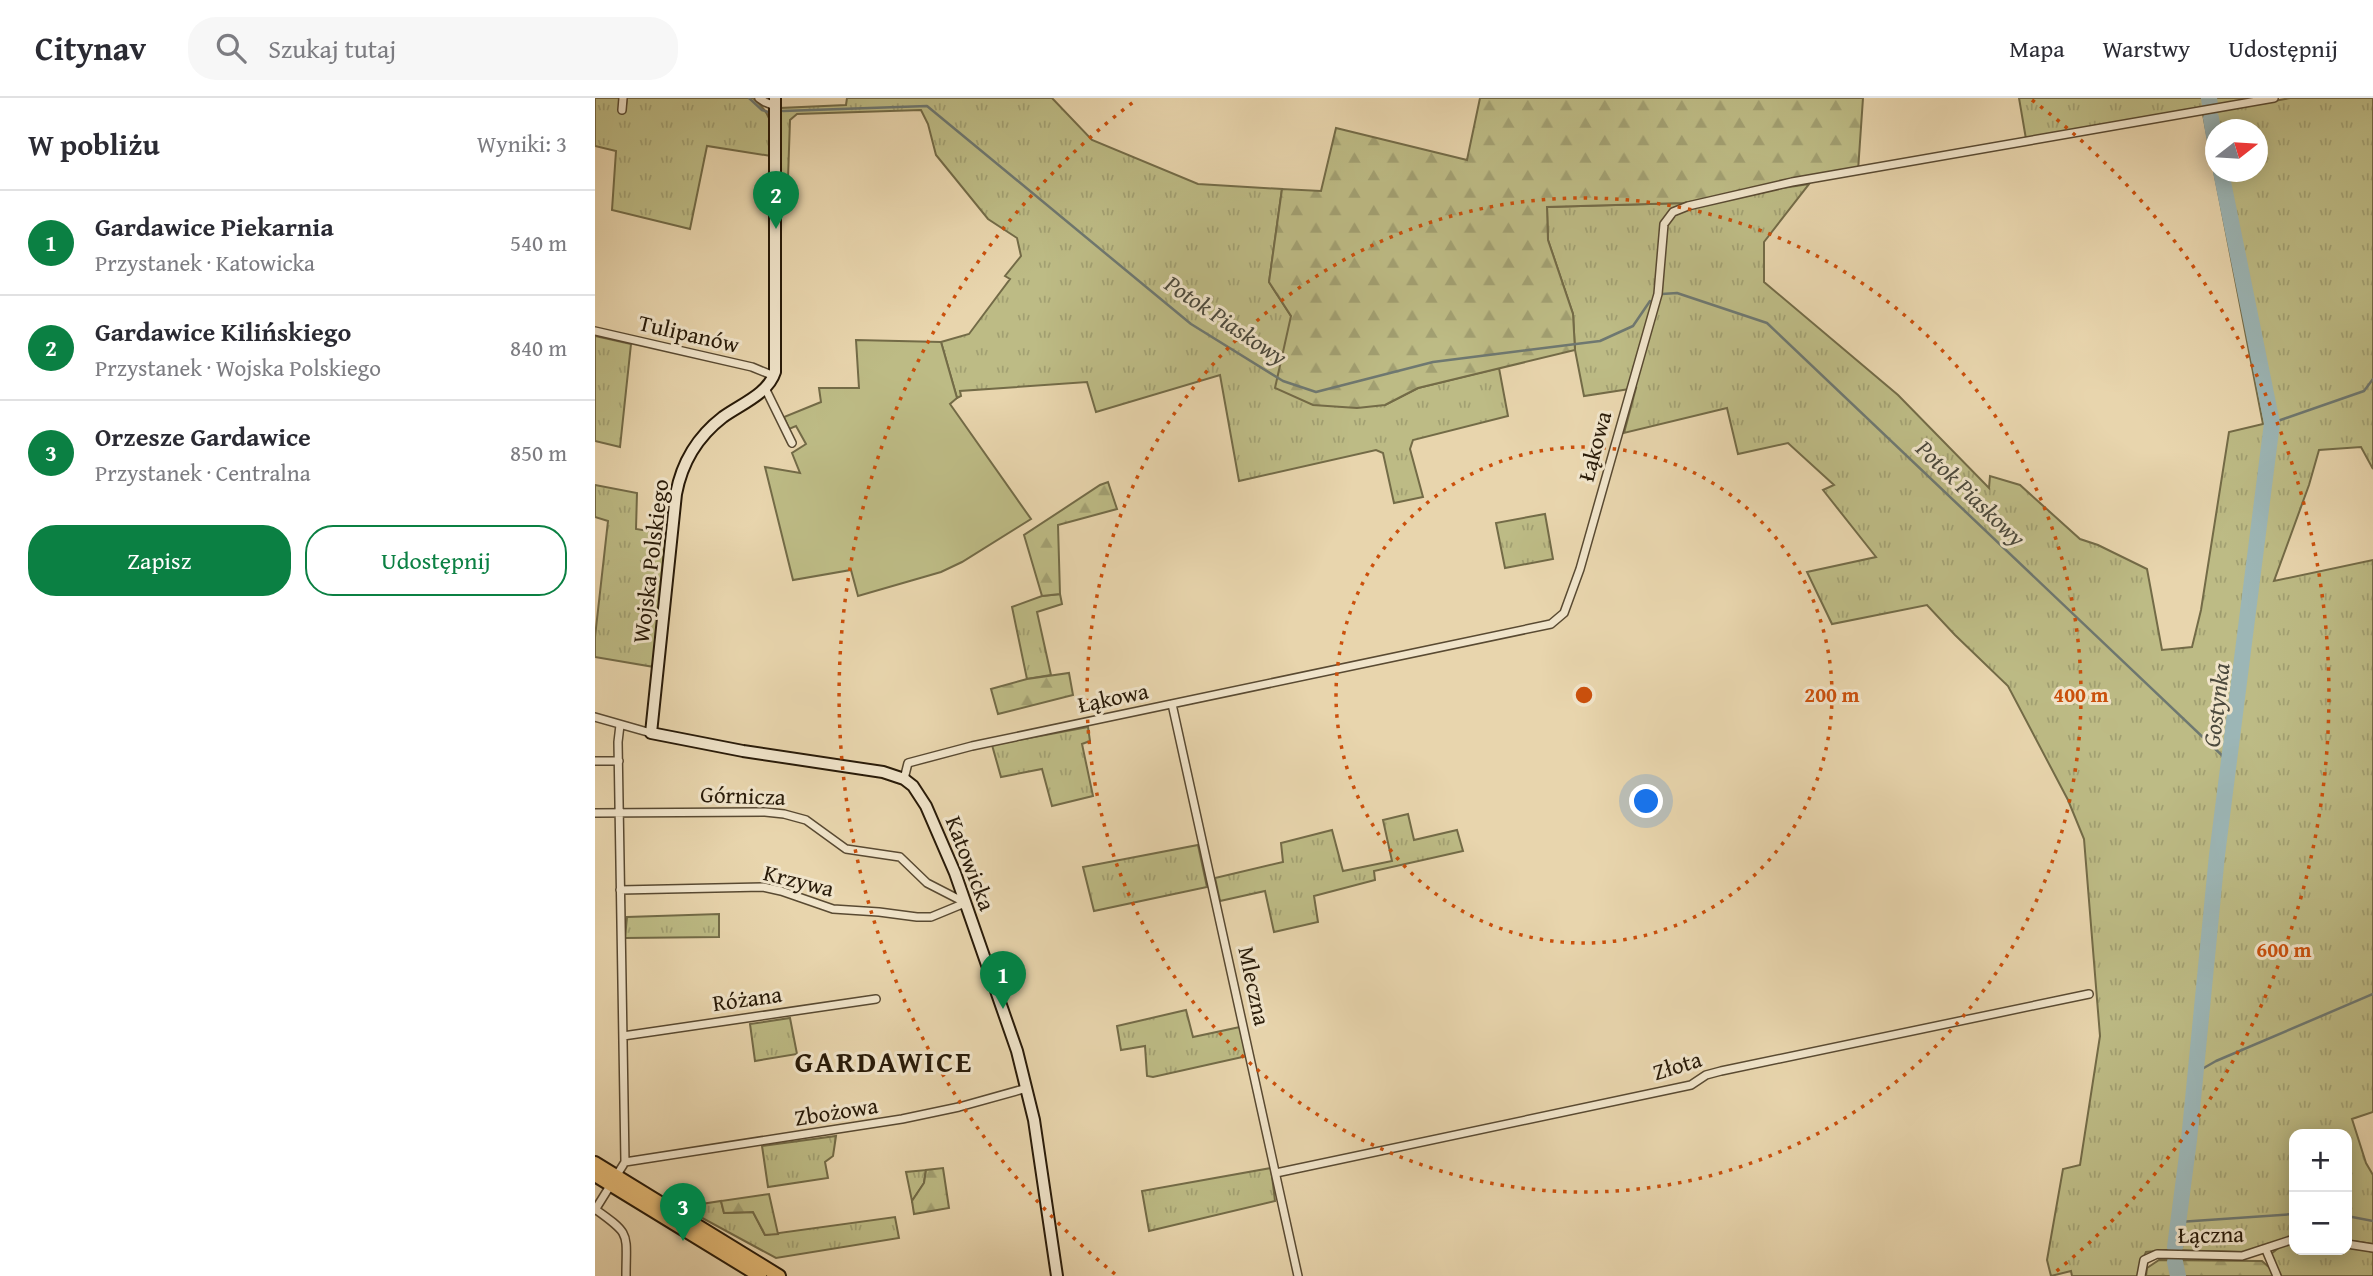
<!DOCTYPE html>
<html lang="pl">
<meta charset="utf-8">
<style>
:root{--surface:#fff;--page:#f7f7f7;--text:#2b2b33;--muted:#7c7c81;--line:#e1e1e2;--accent:#0b8043}
body{margin:0;font-family:"Gentium Book Plus",serif;background:var(--page);color:var(--text)}
.controls{position:absolute;right:21px;bottom:21px;display:grid;overflow:hidden;border-radius:14px;box-shadow:0 4px 18px #0003}
.controls button{width:63px;height:63px;display:grid;place-items:center;padding:0;border:0;border-bottom:2px solid var(--line);background:var(--surface);color:var(--text);font:35px sans-serif}
.compass{position:absolute;left:1610px;top:21px;width:63px;height:63px;border-radius:50%;background:var(--surface);box-shadow:0 4px 18px #0003;rotate:73deg}
.you{position:absolute;left:1052px;top:704px;width:24px;height:24px;margin:-18px;border:5px solid #fff;border-radius:50%;background:#1a73e8;box-shadow:0 0 0 10px #1a73e833}
.badge{display:grid;place-items:center;width:46px;height:46px;border-radius:50%;background:var(--accent);color:#fff;font-size:23px;font-weight:700}
.pin{position:absolute;translate:-50% -58px;filter:drop-shadow(0 2px 4px #0008)}
.pin::after{content:'';position:absolute;top:37px;width:24px;height:21px;background:inherit;clip-path:polygon(0 0,100% 0,50% 100%)}
.list{margin:0;padding:0;list-style:none}
h2{display:flex;justify-content:space-between;align-items:center;height:91px;margin:0;padding:0 28px;font-size:30px}
h2 small{font-size:23px;font-weight:400;color:var(--muted)}
.list li{display:grid;grid-template-columns:46px 1fr auto;gap:21px;align-items:center;box-sizing:border-box;height:105px;padding:0 28px;border-top:2px solid var(--line)}
.list b{display:block;font-size:26px;white-space:nowrap}
.list p{margin:0;font-size:23px;white-space:nowrap;color:var(--muted)}
.list em{font-size:23px;font-style:normal;color:var(--muted)}
.actions{display:flex;gap:14px;padding:21px 28px}
.actions a{flex:1;padding:16px 0;border:2px solid var(--accent);border-radius:28px;text-align:center;font-size:24px;color:var(--accent)}
.actions .main{background:var(--accent);color:#fff}
.icon{flex:none;width:38px;height:38px;fill:none;stroke:currentColor;stroke-width:2;stroke-linecap:round;stroke-linejoin:round}
.map{position:relative;flex:none;width:1778px;height:1178px;overflow:hidden}
header{display:flex;align-items:center;gap:42px;box-sizing:border-box;height:98px;padding:0 35px;background:var(--surface);border-bottom:2px solid var(--line)}
header strong{font-size:33px}
nav{display:flex;gap:38px;margin-inline-start:auto;font-size:24px}
.search{width:490px;height:63px;background:var(--page);display:flex;align-items:center;gap:18px;box-sizing:border-box;padding:0 24px;border-radius:28px;color:var(--muted);font-size:26px}
main{display:flex}
aside{flex:1;background:var(--surface)}
.map>svg:first-child{display:block}
.grass{fill:url(#grass-tufts);stroke:#736b47;stroke-width:2;fill-rule:evenodd}
.forest{fill:url(#forest-firs);stroke:#736b47;stroke-width:2}
.park{fill:#bdbb85;stroke:#736b47;stroke-width:2}
.lines{fill:none;stroke-linecap:round;stroke-linejoin:round}
.stream{stroke:#6e7871;stroke-width:2.5}
.river{stroke:#9cb6b6;stroke-width:16}
.street-casing{stroke:#594a32;stroke-width:10}
.secondary-casing{stroke:#291b09;stroke-width:14}
.primary-casing{stroke:#291b09;stroke-width:16}
.street{stroke:#f0e4ca;stroke-width:7}
.secondary{stroke:#f0e4ca;stroke-width:10}
.primary{stroke:#e4ba76;stroke-width:12}
.ring{fill:none;stroke:#cb500c;stroke-width:3.5;stroke-dasharray:3.5 7}
.labels{text-anchor:middle;dominant-baseline:central;stroke-width:6;stroke-linejoin:round;paint-order:stroke}
.street-label{font-size:23px;fill:#291b09;stroke:#f0e4ca}
.water-label{font-size:24px;font-style:italic;fill:#4c4a3d;stroke:#f0e4ca}
.district-label{font-size:30px;font-weight:bold;letter-spacing:2px;fill:#291b09;stroke:#f0e4ca}
.centre{fill:#cb500c;stroke:#f0e4ca;stroke-width:3.5}
.ring-label{font-size:21px;text-anchor:middle;font-weight:bold;fill:#cb500c;stroke:#f0e4ca;stroke-width:6;stroke-linejoin:round;paint-order:stroke}
</style>
<header>
<strong>Citynav</strong>
<div class="search"><svg class="icon" aria-label="search" viewBox="0 0 24 24"><circle cx="10" cy="10" r="6"/><path d="M15 15l6 6"/></svg>Szukaj tutaj</div>
<nav><a>Mapa</a><a>Warstwy</a><a>Udostępnij</a></nav>
</header>
<main>
<aside>
<h2>W pobliżu<small>Wyniki: 3</small></h2>
<ul class="list">
<li><span class="badge">1</span><div><b>Gardawice Piekarnia</b><p>Przystanek · Katowicka</p></div><em>540 m</em></li>
<li><span class="badge">2</span><div><b>Gardawice Kilińskiego</b><p>Przystanek · Wojska Polskiego</p></div><em>840 m</em></li>
<li><span class="badge">3</span><div><b>Orzesze Gardawice</b><p>Przystanek · Centralna</p></div><em>850 m</em></li>
</ul>
<div class="actions"><a class="main">Zapisz</a><a>Udostępnij</a></div>
</aside>
<div class="map">
<svg width="1778" height="1178" viewBox="0 0 1778 1178">
<defs>
<pattern id="grass-tufts" width="24" height="20" patternUnits="userSpaceOnUse" patternTransform="scale(1.75)"><rect width="24" height="20" fill="#bdbb85"/><path d="M3 7l-1-3M5 7V3M7 7l1-3M15 17l-1-3M17 17v-4M19 17l1-3" fill="none" stroke="#a2a072"/></pattern>
<pattern id="forest-firs" width="22" height="20" patternUnits="userSpaceOnUse" patternTransform="scale(1.75)"><rect width="22" height="20" fill="#bdbb85"/><path d="M5 1l3.5 6h-7zM16 11l3.5 6h-7z" fill="#a2a072"/></pattern>
</defs>
<rect width="100%" height="100%" fill="#e8d5ad"/>
<filter id="stains"><feTurbulence type="fractalNoise" baseFrequency=".00286" numOctaves="4"/><feColorMatrix values="0 0 0 0 .2 0 0 0 0 .09 0 0 0 0 .02 0 0 0 .5 -.17"/></filter>
<radialGradient id="worn" r=".72"><stop offset=".6" stop-color="#630" stop-opacity="0"/><stop offset="1" stop-color="#630" stop-opacity=".3"/></radialGradient>
<!-- grass -->
<path class="grass" d="M0,0H26L24,13L30,14L32,0H158C181,20 176,29 176,58L112,48L95,131L17,112L21,53L0,48Z
M252,0H457L497,42L603,86L687,91L674,184L696,218L790,307L823,290L904,270L913,318L818,342L815,351L828,399L799,405L788,355L781,352L644,383L625,277L501,314L492,284L365,293L366,298L362,300L346,244L374,236L415,181L410,178L426,158L422,140L393,121L341,57L333,26L326,12L202,16L195,22L192,110L186,104L185,10L251,7Z
M1424,0H1660L1431,41Z
M1695,0H1778V371L1766,349L1724,352L1714,387L1679,483L1778,462V1014L1757,1021L1771,1065L1778,1077V1146L1752,1142V1036H1699V1138L1649,1154L1572,1152L1551,1154L1544,1170L1543,1178H1477L1476,1173L1456,1178L1452,1162L1468,1071L1485,1067L1505,938L1489,741L1473,702L1413,588L1360,537L1332,507L1237,526L1212,474L1281,459L1228,392L1239,387L1193,345L1143,356L1132,310L1029,335L1041,290L989,298L980,252L978,216L953,142L952,109L1089,105L1214,86L1169,144V184L1303,297L1394,390L1395,378L1425,387L1485,441L1503,447L1552,471L1567,552L1597,549L1606,512L1634,334L1668,326L1608,16ZM1620,32H1662V74H1620Z
M0,238L36,246L25,349L0,343Z
M0,387L42,395L41,431L72,436L59,569L0,559V539L13,423L0,419Z
M950,416L958,461L910,470L901,425Z
M465,496L467,506L442,514L456,577L432,581L417,509L447,498Z
M493,629L495,643L487,646L498,698L457,708L447,671L406,679L397,647Z
M813,716L819,742L862,732L868,753L779,773L780,782L719,798L723,824L679,834L670,793L625,803L620,780L688,764L686,745L737,732L748,773L797,763L788,722Z
M603,747L612,789L499,813L488,769Z
M124,816V839L30,840L32,819Z
M591,912L598,939L645,929L652,958L558,979L552,978L550,948L526,952L522,928Z
M195,920L202,956L160,963L155,926Z
M241,1038L238,1058L230,1064L233,1080L173,1089L167,1048Z
M676,1070L680,1103L554,1133L547,1093Z
M331,1072L329,1085L317,1103L311,1074Z
M126,1103L129,1115L158,1114L170,1137L300,1119L304,1140L181,1160L87,1109Z
M1699,1145V1152H1752V1148L1778,1154V1178H1684L1676,1156L1686,1148Z"/>
<!-- forest -->
<path class="forest" d="M885,0H1268L1263,73L1089,105L952,109L953,142L978,216L980,252L823,290L790,307L762,310L718,307L680,290L696,218L674,184L687,91L726,93L741,30L872,62Z
M513,384L522,411L463,427L465,496L447,498L429,437L505,387Z
M474,575L478,597L403,616L396,591L432,581Z
M348,1070L354,1110L319,1116L317,1103L329,1085L331,1072Z
M174,1096L183,1136L170,1137L158,1114L129,1115L126,1103Z
M1564,1162L1667,1163L1684,1178H1551L1552,1170Z"/>
<!-- park -->
<path class="park" d="M261,242L346,244L362,300L355,306L436,421L367,464L346,474L263,498L256,472L198,482L170,369L205,375L197,355L211,346L201,328L194,331L189,319L226,304L224,290H264Z"/>
<g class="lines">
<!-- stream -->
<path class="stream" d="M154,0L167,12L173,14
M188,13L332,8L596,226L688,283L721,294L838,264L1005,243L1038,228L1055,203
M1067,196L1082,195L1172,225L1636,666
M1677,325L1769,293L1778,281
M1600,975L1621,963L1778,896
M1752,1118L1778,1123
M1584,1124L1699,1116"/>
<!-- river -->
<path class="river" d="M1614,0L1615,7
M1616,20L1620,44
M1580,1149L1594,1042L1622,757L1677,325L1626,74
M1580,1164L1583,1178"/>
<defs>
<path id="street" d="M164,0L170,4L180,8
M27,12L28,0
M0,233L157,269L179,278
M170,290L197,345
M577,606L703,1178
M0,619L56,635
M0,663H24
M309,681L313,665L377,648L956,526L969,515L985,471L1063,196L1069,126L1078,114L1093,108L1197,84L1679,0
M0,715L170,714L189,716L211,722L251,751L305,759L332,785L369,804
M25,792L168,789L186,793L238,811L284,814L322,819H336L370,805
M28,938L281,901
M30,1064L307,1021L364,1009L432,990
M681,1075L1096,987L1111,977L1126,973L1494,896
M0,1111C37,1137 31,1135 31,1178
M0,1112L30,1064L23,644L25,627
M1752,1146L1778,1150
M1671,1152L1682,1178
M1546,1178L1549,1162L1562,1156L1647,1158L1699,1141"/>
<path id="secondary" d="M180,0V274C173,296 146,306 128,319C102,339 87,364 81,396L56,635L148,653L288,674L309,681L318,688L331,708L360,775L422,953L439,1022L462,1178"/>
<path id="primary" d="M0,1065L184,1178
M0,1077L165,1178"/>
</defs>
<!-- street casing -->
<use href="#street" class="street-casing"/>
<!-- secondary casing -->
<use href="#secondary" class="secondary-casing"/>
<!-- primary casing -->
<use href="#primary" class="primary-casing"/>
<!-- street -->
<use href="#street" class="street"/>
<!-- secondary -->
<use href="#secondary" class="secondary"/>
<!-- primary -->
<use href="#primary" class="primary"/>
</g>
<!-- distance rings -->
<g class="ring">
<circle cx="989" cy="597" r="248"/>
<circle cx="989" cy="597" r="497"/>
<path d="M520 1176A745 745 0 0 1 541 2M1437 2A745 745 0 0 1 1458 1176"/>
</g>
<g class="labels">
<!-- street labels -->
<g class="street-label">
<text transform="translate(94 235) rotate(13)">Tulipanów</text>
<text transform="translate(999 348) rotate(-75)">Łąkowa</text>
<text transform="translate(55 463) rotate(-83)">Wojska Polskiego</text>
<text transform="translate(518 599) rotate(-12)">Łąkowa</text>
<text transform="translate(148 697) rotate(2)">Górnicza</text>
<text transform="translate(376 765) rotate(69)">Katowicka</text>
<text transform="translate(204 782) rotate(14)">Krzywa</text>
<text transform="translate(660 888) rotate(78)">Mleczna</text>
<text transform="translate(152 900) rotate(-8)">Różana</text>
<text transform="translate(1082 967) rotate(-17)">Złota</text>
<text transform="translate(241 1013) rotate(-9)">Zbożowa</text>
<text transform="translate(1616 1136) rotate(-1)">Łączna</text>
</g>
<!-- water labels -->
<g class="water-label">
<text transform="translate(631 222) rotate(34)">Potok Piaskowy</text>
<text transform="translate(1376 395) rotate(44)">Potok Piaskowy</text>
<text transform="translate(1621 607) rotate(-83)">Gostynka</text>
</g>
<!-- district labels -->
<g class="district-label">
<text x="289" y="963">GARDAWICE</text>
</g>
</g>
<circle cx="989" cy="597" r="10" class="centre"/>
<g class="ring-label">
<text x="1237" y="604">200 m</text>
<text x="1486" y="604">400 m</text>
<text x="1689" y="859">600 m</text>
</g>
<rect width="100%" height="100%" filter="url(#stains)"/>
<rect width="100%" height="100%" fill="url(#worn)"/>
</svg>
<div class="controls">
<button>+</button>
<button>−</button>
</div>
<svg class="compass" viewBox="-18 -18 36 36"><path d="M0-13l5 13h-10z" fill="#e53935"/><path d="M0 13l5-13h-10z" fill="#7c7c81"/></svg>
<div class="you"></div>
<div class="pin badge" style="left:408px;top:911px">1</div>
<div class="pin badge" style="left:181px;top:131px">2</div>
<div class="pin badge" style="left:88px;top:1143px">3</div>
</div>
</main>
